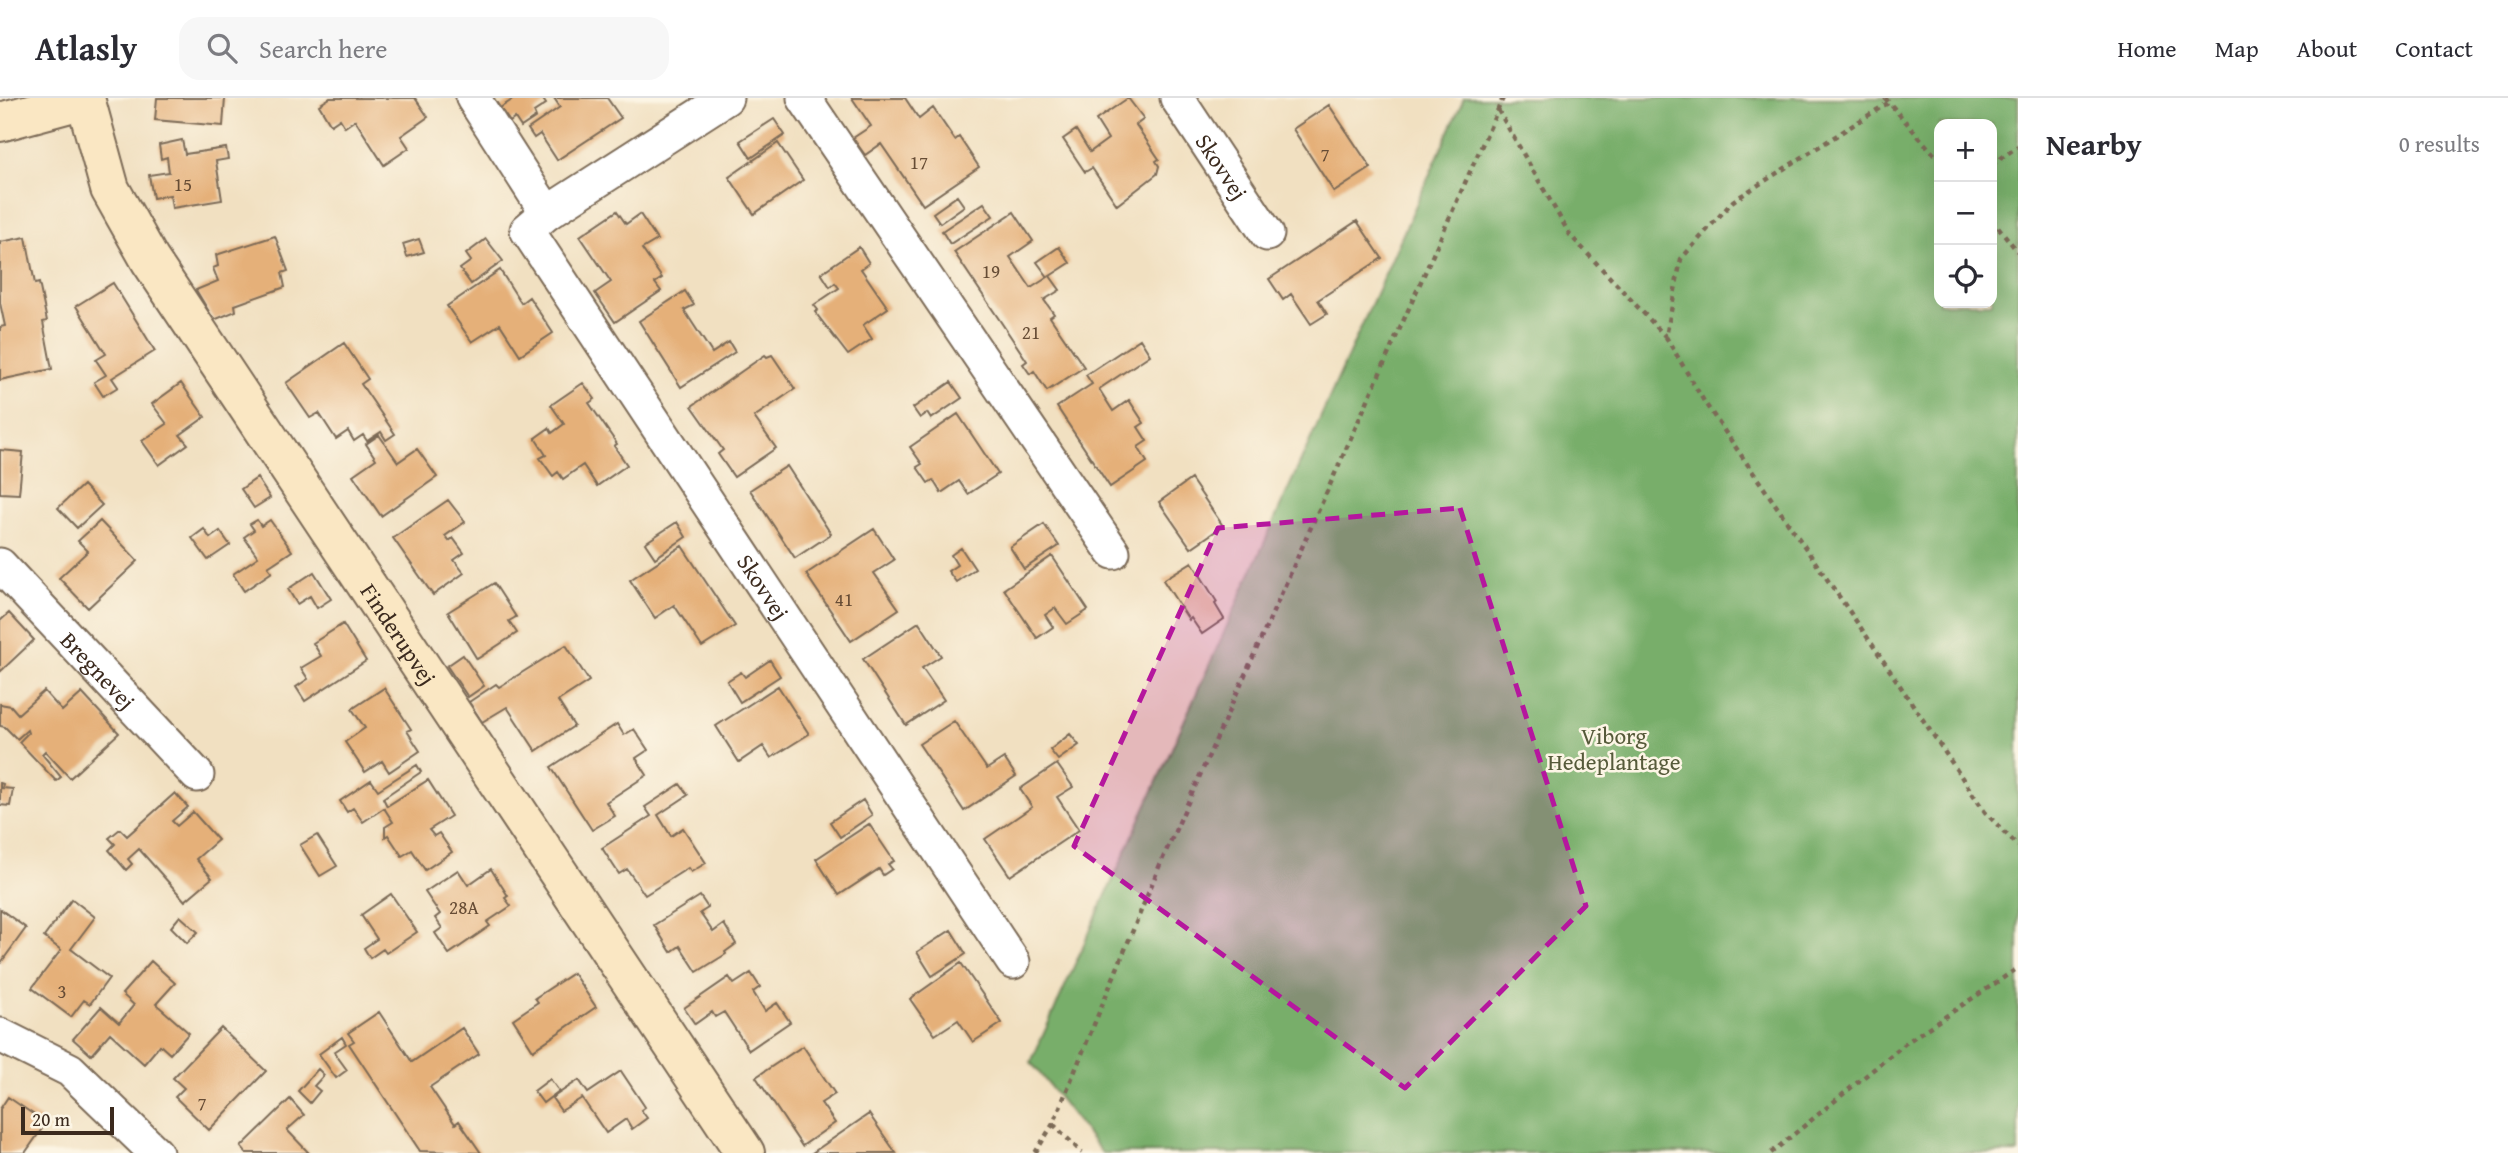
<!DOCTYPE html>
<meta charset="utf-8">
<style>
:root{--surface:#fff;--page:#f7f7f7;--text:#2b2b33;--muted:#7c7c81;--line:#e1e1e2}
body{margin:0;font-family:"Gentium Book Plus",serif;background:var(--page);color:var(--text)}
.controls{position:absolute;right:21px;top:21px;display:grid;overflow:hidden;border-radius:14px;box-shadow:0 7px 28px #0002}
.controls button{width:63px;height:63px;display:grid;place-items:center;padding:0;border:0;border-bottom:2px solid var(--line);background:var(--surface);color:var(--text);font:35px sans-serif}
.scale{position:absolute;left:21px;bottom:18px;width:93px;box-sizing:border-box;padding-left:7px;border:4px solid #3b2a1e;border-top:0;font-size:19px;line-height:24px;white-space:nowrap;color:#3b2a1e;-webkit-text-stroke:5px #fcf5e5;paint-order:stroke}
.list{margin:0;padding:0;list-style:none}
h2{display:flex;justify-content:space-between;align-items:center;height:91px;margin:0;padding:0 28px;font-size:30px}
h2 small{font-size:23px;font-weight:400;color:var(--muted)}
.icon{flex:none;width:38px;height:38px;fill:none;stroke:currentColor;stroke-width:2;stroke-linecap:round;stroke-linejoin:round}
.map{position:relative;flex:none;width:2018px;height:1055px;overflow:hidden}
header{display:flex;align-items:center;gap:42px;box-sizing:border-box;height:98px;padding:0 35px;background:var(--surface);border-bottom:2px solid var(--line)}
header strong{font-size:33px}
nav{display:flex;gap:38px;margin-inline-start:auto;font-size:24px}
.search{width:490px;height:63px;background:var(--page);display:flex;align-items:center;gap:18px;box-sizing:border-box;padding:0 24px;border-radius:21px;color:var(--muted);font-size:26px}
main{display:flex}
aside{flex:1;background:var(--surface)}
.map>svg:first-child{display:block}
.forest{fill:#78ae6b;stroke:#5a6c44;stroke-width:2;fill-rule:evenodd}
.building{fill:#e5b079}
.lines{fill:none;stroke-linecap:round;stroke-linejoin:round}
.street-casing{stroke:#7b6a57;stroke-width:37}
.secondary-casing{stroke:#7b6a57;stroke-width:42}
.path{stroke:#7b6a57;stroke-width:4.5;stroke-dasharray:5 5;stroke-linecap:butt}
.street{stroke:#fff;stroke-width:33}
.secondary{stroke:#fae7c3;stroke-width:38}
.marked{fill:#b5179e;fill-opacity:0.2;stroke:#b5179e;stroke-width:5;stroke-dasharray:14 9;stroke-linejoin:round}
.labels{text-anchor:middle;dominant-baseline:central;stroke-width:5;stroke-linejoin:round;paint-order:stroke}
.number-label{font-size:19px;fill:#664c35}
.street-label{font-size:23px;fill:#3b2a1e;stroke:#fcf5e5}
.park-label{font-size:23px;fill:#565a3a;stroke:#fcf5e5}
</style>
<header>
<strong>Atlasly</strong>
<div class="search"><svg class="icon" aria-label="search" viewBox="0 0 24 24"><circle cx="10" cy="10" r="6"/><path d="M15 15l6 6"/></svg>Search here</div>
<nav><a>Home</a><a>Map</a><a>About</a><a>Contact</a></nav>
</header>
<main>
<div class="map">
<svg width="2018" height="1055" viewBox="0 0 2018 1055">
<rect width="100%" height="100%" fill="#fcf5e5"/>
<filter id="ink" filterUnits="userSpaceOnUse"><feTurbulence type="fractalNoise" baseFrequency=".0143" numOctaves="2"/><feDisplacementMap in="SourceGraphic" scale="14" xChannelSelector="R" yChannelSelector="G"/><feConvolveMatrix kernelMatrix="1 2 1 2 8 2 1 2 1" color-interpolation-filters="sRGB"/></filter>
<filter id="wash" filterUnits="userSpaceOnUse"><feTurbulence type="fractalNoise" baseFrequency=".00686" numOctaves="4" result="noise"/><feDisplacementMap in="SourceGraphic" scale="28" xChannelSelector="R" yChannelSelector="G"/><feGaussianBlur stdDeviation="1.57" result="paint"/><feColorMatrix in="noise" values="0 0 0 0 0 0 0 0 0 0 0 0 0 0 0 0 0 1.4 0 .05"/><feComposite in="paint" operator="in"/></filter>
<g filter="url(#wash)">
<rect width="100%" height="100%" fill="#f1e0c1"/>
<!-- forest -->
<path class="forest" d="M1464,0H2018V1055H1102L1031,964ZM1939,26H1992V205H1939Z"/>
<g id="blocks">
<!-- building -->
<path class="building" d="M157,0H225L223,28L155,22Z
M330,0H415L428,19L401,38L409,50L384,67L355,22L345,29L340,21L331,27L319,7Z
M515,0H542L546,6L534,14L536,19L521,29L515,20L510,24L500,10Z
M554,0H607L621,20L557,62L540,36L534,40L528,31L560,9Z
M852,0H905L919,21L933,10L955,42L959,39L979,69L923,107L881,46L865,57L853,40L871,28Z
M1128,0L1144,21L1136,27L1159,61L1156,63L1159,68L1157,76L1117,107L1092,70L1085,74L1063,41L1076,32L1090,54L1108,41L1096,22Z
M1329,7L1371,70L1334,94L1293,31Z
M774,21L785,37L751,60L740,43Z
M182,42L185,56L226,50L228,61L216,63L222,102L172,110L170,97L153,100L149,77L169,74L167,59L161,61L159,47Z
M778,45L803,82L754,116L729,79Z
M957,98L964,108L940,125L933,115Z
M984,105L993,118L950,146L942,133Z
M617,113L626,126L640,116L657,142L642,151L662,180L655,185L661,193L615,224L595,195L611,184L580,138Z
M1014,114L1033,143L1010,159L1031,190L1048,179L1037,164L1059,149L1070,165L1050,178L1060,192L1044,202L1054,216L1050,219L1084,269L1047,293L1034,273L1030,276L1023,266L1027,263L954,154Z
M1357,123L1382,160L1318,202L1327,216L1311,226L1291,196L1283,202L1269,181Z
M275,138L288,173L282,175L285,189L235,207L236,213L214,222L196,192L218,183L213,170L218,168L216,157Z
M26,139L35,186L39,185L47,223L43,224L52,271L0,282V229L5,228L0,205V144Z
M419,141L424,154L407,159L403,146Z
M486,141L503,163L471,186L460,171L471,163L466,156Z
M859,149L869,165L861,171L888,210L863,227L872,241L848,257L815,214L818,212L814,207L839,190L835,185L830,189L821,175Z
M500,172L521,205L529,199L553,235L520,257L500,226L472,244L447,208Z
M113,185L155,253L112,280L118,289L103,298L94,284L106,277L96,262L106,256L76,208Z
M685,193L694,207L684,212L712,255L729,244L735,254L681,289L639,223Z
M1140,241L1150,257L1099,291L1113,313L1129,302L1144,325L1138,329L1147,343L1138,349L1147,364L1110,389L1057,309L1092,286L1086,277Z
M344,245L368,281L361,286L395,336L386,342L381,334L367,343L363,337L354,343L348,333L336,341L319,315L310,320L286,285Z
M765,257L767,259L772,257L795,291L754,319L776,350L734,379L718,356L723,352L692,308Z
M951,284L962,300L931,321L927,315L920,320L913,310Z
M181,285L205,319L180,337L188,346L159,367L142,343L167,326L152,306Z
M583,285L595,301L589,305L617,346L614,348L627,367L597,388L583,367L563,381L558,374L553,378L540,360L546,357L535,340L549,330L552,335L564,326L551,307Z
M958,316L998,376L968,396L959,383L941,395L933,382L928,385L917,369L922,366L910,349Z
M379,337L398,364L417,351L437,379L381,418L353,377L376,361L366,346Z
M0,352L23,354L19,396L0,395Z
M787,368L831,436L795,460L750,392Z
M257,380L270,400L254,410L241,391Z
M1191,381L1223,428L1191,450L1159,404Z
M83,387L102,407L77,430L58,410Z
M448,402L465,424L445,438L449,443L453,440L464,455L454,462L464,475L433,497L393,440Z
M257,422L261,428L270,422L292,453L268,469L272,474L244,493L233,476L258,459L244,439L254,432L250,426Z
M100,423L138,463L88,510L59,480L88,453L78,443Z
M677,424L686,439L655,460L645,445Z
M1044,426L1059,448L1024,471L1010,449Z
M204,431L210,440L220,433L230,447L208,462L192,440Z
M874,431L894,462L874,475L899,511L851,543L806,476Z
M682,448L735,528L702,549L674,507L655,520L630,482Z
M961,450L975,471L956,484L948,473L957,467L951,457Z
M1052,458L1088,512L1067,526L1055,510L1045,517L1053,529L1037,540L1004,491Z
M1192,464L1217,504L1215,506L1224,521L1202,536L1191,520L1189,522L1163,482Z
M314,474L331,501L317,510L310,498L297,506L288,491Z
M494,485L516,519L509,523L517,535L477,561L448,514Z
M9,515L34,542L0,574V523Z
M919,524L941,558L922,570L944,602L906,627L863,561Z
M343,526L366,563L305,603L296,589L308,581L301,570L321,558L313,545Z
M566,547L589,583L558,603L574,628L536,653L507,609L482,624L469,604L496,586L499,589Z
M463,557L484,588L468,599L447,568Z
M770,562L780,578L740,604L727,583L741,574L745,579Z
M778,588L809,636L771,660L763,648L739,664L716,628Z
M384,590L411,631L407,633L420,653L389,674L382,663L365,674L345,644L365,630L352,611Z
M44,593L62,613L82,595L119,635L70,680L45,653L42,656L61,679L56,683L19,644L28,635L27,632L17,641L5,629L0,628V606L11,608L18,616Z
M954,623L987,671L1004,660L1016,678L964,713L919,646Z
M617,626L624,637L634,631L648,652L636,660L647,677L606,704L615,718L592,732L551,669Z
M1070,636L1079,647L1058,662L1050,652Z
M1057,666L1073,689L1057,699L1079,732L1010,778L985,741L1032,709L1020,691Z
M417,667L421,674L383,700L387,708L428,682L451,718L429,732L434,738L439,735L452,754L425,772L412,752L402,758L388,737L385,739V729L393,724L384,710L363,724L353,710L347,714L340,703L371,682L378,692Z
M0,685L3,686L2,690L13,691L10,708L0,707Z
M680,686L688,697L658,717L671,738L683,730L706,765L691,774L688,770L645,797L627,771L619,776L602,750L651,718L645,709Z
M175,695L188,709L172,723L177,728L193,714L218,742L196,761L212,780L185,803L139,751L128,761L132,766L126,772L109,752L115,746L109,740L120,731L127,738Z
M863,702L872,717L840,739L830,724Z
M869,726L894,763L888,766L892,771L883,777L879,771L839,797L816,761Z
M317,737L337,768L320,778L300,747Z
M491,771L508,798L505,800L511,808L487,824L490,828L449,856L435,835L442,830L435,820L440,816L425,794L458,772L468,787Z
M391,796L417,834L386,855L383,851L370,860L364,850L377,841L361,817Z
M700,798L708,810L700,815L713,834L724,826L736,846L725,854L726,856L697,874L680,848L671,854L654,827Z
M72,801L95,819L71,851L109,880L90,906L84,902L71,919L32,890L61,852L44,839Z
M0,811L26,830L0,866Z
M180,818L198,834L187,845L171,829Z
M951,832L966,856L932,878L917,854Z
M151,863L175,885L156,906L189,935L170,956L160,947L144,966L110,935L91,957L73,941L101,909L119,925L134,907L122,896Z
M961,865L1002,925L973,944L958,922L935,937L910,901Z
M573,875L596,909L533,952L513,921L538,904L535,900Z
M751,875L760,889L753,894L765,913L777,905L790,924L749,952L724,914L715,919L712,914L695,926L684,910L729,879L734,886Z
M379,914L412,964L462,930L479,956L430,989L455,1026L459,1023L481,1055L420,1053L349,946L354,943L348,935Z
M221,930L266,973L209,1032L175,999L184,990L173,980Z
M342,939L346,946L334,954L347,972L336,980L319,956Z
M803,948L835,996L821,1005L835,1025L802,1048L756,979Z
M318,971L324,977L314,988L320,993L310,1005L298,993Z
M621,973L645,1009L641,1012L647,1020L632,1031L626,1021L606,1035L582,1000L561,1013L552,1000L579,982L588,995Z
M550,981L559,993L543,1005L534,993Z
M8,999L46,1025L25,1055H0V1011Z
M290,1001L304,1017L287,1032L309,1055H246L241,1049Z
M869,1016L896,1055H812Z"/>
</g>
</g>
<g filter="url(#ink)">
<use href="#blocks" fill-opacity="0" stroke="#7b6a57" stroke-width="2"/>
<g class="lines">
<defs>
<g id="street">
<path d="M473,0L547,115"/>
<path id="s1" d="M726,0L547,115L527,132L1013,864"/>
<path d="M804,0L1113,454"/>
<path id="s2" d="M1177,0L1267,136"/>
<path id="s3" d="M0,467L197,677"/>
<path d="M0,937L70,972L156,1055"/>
</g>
<g id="secondary">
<path id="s4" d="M85,0L110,91L150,162L745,1055"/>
<path d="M0,24L85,1"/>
</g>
</defs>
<!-- street casing -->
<use href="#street" class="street-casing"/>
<!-- secondary casing -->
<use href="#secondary" class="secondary-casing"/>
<!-- path -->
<path class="path" d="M1885,0L1939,62
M1888,5L1733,103L1681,161L1666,239L1705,305L1872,546L1985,714L2018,748
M1498,12L1570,137L1666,239
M1992,67L2018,48
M1992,121L2018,154
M1053,1026L1082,1055
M1035,1055L1053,1026L1159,769L1503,0
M1771,1055L1907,944L2018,870"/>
<!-- street -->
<use href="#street" class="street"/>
<!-- secondary -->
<use href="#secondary" class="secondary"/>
</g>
</g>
<!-- marked area -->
<path class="marked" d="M1460,410L1586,808L1405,990L1074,748L1218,430Z"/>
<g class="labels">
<!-- number labels -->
<g class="number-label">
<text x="1325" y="56">7</text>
<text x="919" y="64">17</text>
<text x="183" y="86">15</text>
<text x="991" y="173">19</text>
<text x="1031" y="234">21</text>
<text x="844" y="501">41</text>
<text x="464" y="809">28A</text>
<text x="62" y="893">3</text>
<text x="202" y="1005">7</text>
</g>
<!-- street labels -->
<g class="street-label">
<text stroke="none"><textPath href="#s2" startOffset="82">Skovvej</textPath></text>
<text stroke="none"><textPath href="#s1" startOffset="667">Skovvej</textPath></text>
<text stroke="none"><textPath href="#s4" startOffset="625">Finderupvej</textPath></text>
<text stroke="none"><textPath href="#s3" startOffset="144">Bregnevej</textPath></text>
</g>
<!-- park labels -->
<g class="park-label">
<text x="1614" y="637">Viborg<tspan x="1614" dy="26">Hedeplantage</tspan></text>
</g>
</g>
</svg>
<div class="controls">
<button>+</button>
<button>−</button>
<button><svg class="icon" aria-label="locate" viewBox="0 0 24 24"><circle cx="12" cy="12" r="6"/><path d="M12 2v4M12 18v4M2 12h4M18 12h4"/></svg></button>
</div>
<div class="scale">20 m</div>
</div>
<aside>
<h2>Nearby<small>0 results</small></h2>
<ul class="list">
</ul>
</aside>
</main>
